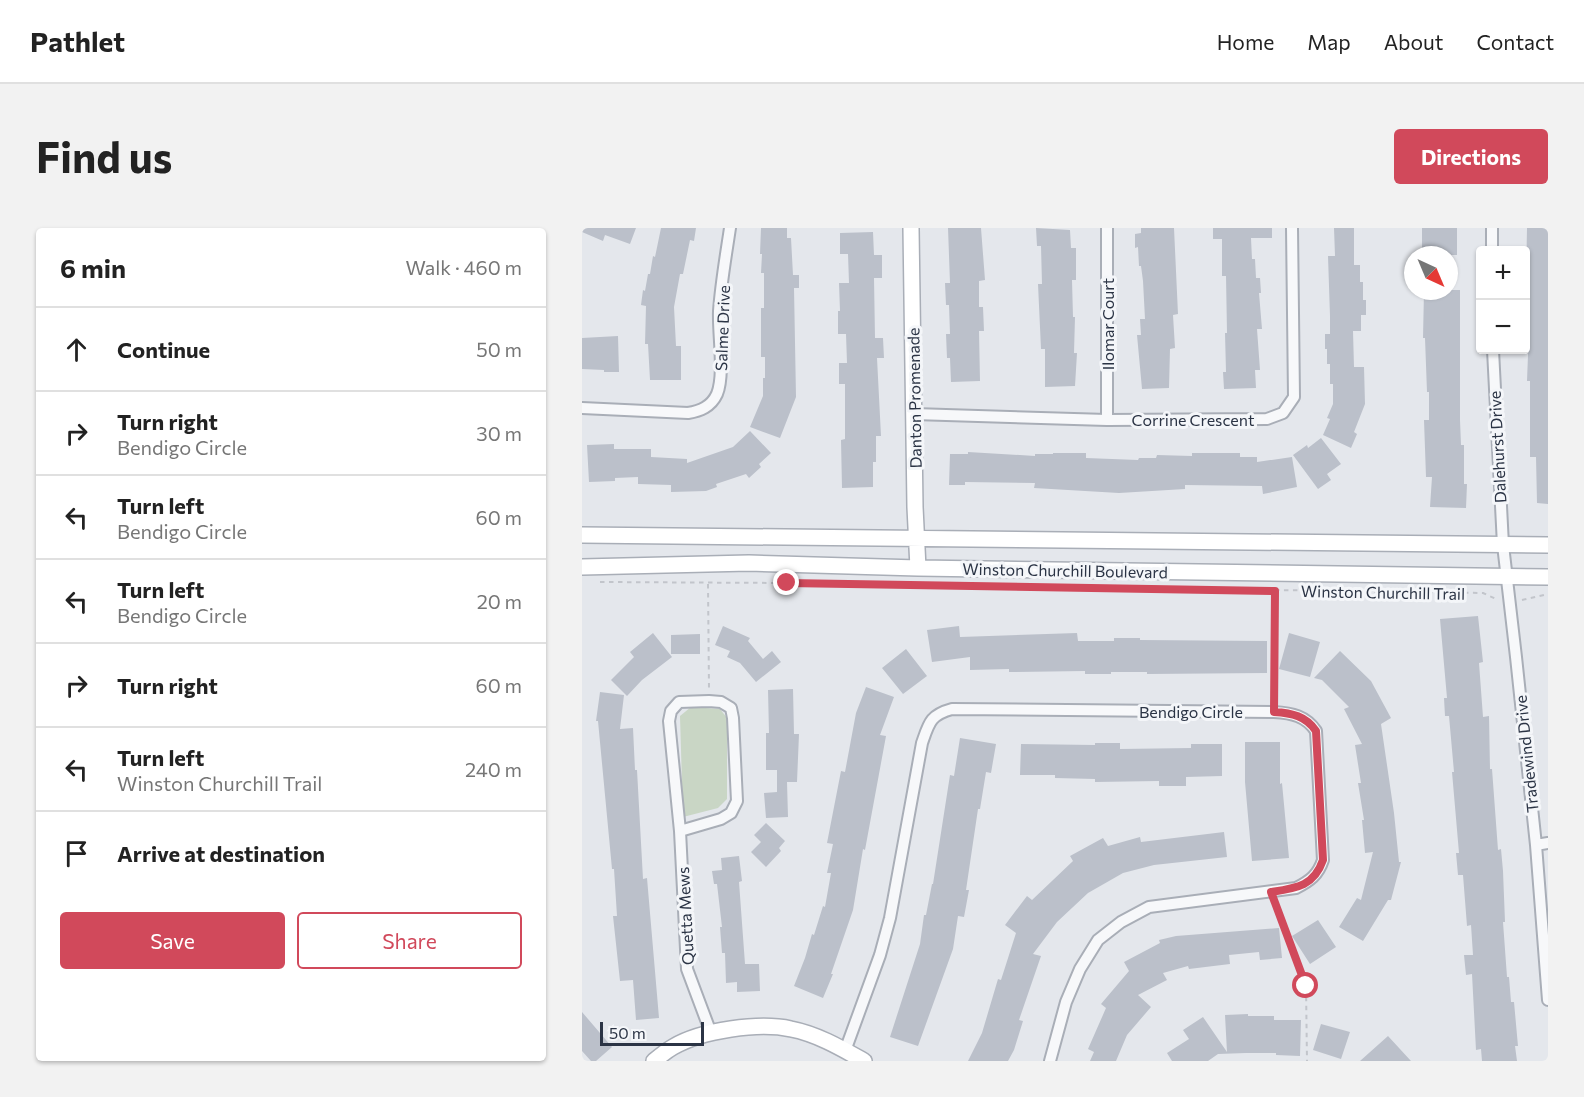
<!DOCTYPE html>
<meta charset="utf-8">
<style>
:root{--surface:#fff;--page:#f2f2f2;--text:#222;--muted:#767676;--line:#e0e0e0;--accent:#d1495b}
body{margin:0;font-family:Commissioner,sans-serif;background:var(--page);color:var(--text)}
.controls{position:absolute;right:18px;top:18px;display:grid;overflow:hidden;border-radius:6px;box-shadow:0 2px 4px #0004}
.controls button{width:54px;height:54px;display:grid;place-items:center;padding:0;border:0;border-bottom:2px solid var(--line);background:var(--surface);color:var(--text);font:30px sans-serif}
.compass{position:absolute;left:822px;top:18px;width:54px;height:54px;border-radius:50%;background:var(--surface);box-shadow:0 2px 4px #0004;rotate:136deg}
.scale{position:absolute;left:18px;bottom:15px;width:104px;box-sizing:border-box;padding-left:6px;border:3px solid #2b3445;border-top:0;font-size:16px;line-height:21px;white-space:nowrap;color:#2b3445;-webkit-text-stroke:4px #f4f6f9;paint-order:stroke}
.stop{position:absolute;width:18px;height:18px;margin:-14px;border:4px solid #d1495b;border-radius:50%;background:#fff}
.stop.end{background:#d1495b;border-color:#fff;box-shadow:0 2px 6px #0008}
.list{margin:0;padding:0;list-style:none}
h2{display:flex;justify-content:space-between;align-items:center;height:78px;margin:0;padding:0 24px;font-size:26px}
h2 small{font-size:20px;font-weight:400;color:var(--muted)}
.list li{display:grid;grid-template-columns:39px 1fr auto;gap:18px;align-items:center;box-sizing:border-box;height:84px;padding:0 24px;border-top:2px solid var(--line)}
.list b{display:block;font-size:22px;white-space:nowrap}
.list p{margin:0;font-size:20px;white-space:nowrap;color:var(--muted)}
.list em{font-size:20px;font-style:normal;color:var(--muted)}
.actions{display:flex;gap:12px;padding:18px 24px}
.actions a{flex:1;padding:14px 0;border:2px solid var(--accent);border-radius:6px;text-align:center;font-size:21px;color:var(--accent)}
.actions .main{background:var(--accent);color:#fff}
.icon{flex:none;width:33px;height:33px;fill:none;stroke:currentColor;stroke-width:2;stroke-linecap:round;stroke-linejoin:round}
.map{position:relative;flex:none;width:966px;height:833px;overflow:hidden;border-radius:6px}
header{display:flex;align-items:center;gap:36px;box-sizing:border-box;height:84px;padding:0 30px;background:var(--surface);border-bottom:2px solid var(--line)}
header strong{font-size:28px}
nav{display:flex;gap:33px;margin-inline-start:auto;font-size:21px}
.intro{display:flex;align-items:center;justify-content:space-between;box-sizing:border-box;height:144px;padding:0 36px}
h1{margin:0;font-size:42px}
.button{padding:15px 27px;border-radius:6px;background:var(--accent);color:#fff;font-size:21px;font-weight:700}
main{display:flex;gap:36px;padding:0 36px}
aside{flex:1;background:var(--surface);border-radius:6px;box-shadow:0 2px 4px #0004}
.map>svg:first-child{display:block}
.green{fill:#c9d6c5}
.building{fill:#bbc0ca}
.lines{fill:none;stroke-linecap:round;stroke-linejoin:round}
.street-casing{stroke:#a9aeb7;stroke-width:14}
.secondary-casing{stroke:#a9aeb7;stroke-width:18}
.path{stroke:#c2c5cb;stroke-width:2;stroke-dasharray:4.5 4.5;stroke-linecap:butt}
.street{stroke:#f7f8fa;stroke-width:10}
.secondary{stroke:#fff;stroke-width:15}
.route{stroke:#d1495b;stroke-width:8}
.labels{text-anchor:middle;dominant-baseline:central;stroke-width:6;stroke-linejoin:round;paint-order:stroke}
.street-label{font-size:16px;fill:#2b3445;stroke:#f4f6f9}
</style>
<header>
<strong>Pathlet</strong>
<nav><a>Home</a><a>Map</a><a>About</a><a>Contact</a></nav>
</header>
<div class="intro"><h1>Find us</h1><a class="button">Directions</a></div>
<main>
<aside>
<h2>6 min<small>Walk · 460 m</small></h2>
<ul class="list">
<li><svg class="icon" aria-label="ahead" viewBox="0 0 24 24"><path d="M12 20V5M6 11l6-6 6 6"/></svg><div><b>Continue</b></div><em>50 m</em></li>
<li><svg class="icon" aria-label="right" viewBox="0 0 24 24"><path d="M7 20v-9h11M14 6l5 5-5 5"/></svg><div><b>Turn right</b><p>Bendigo Circle</p></div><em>30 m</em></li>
<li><svg class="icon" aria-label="left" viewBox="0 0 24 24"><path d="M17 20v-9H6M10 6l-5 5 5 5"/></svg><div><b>Turn left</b><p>Bendigo Circle</p></div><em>60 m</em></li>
<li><svg class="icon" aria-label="left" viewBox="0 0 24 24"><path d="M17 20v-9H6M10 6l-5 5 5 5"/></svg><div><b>Turn left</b><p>Bendigo Circle</p></div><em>20 m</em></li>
<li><svg class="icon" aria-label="right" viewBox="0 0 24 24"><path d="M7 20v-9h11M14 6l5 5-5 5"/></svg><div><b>Turn right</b></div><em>60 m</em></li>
<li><svg class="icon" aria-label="left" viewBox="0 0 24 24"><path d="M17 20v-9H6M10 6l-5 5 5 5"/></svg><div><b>Turn left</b><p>Winston Churchill Trail</p></div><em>240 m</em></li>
<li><svg class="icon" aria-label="arrive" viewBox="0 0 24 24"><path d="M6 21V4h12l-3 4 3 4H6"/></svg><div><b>Arrive at destination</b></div></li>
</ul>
<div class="actions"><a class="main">Save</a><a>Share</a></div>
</aside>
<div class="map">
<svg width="966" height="833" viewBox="0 0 966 833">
<rect width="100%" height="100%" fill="#e4e7ec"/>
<!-- green -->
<path class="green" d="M109,479L138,481L145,490V571L136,580L101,589L98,488Z"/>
<!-- building -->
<path class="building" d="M0,0H54L48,16L23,7L21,13L0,4Z
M79,0H114L112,13L108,12L101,46H98L92,79L94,118H99V152H68L66,116H63L64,78L59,77L61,62L63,63L66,46H68L71,28L73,29Z
M179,0H205V10H209L211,47H217V60H212L214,169L198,210L168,199L181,168V150H183V129H179V80H182V45H179L180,26H178Z
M366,0H399L403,52L397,53V79H401L402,103H397L398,153L369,154L368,130H365L364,106H368L367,77H364L363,55H368Z
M454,0L488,2L489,20H494V52H490L491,89H493L492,125H495L493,158L463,159V121H459L456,56H460L459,18H455Z
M559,0H592L596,86L591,87L593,120L588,121L587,160L560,161L555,107H559L558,91H563L561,53L559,38H557L556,19L553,20V6L559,5Z
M631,0H690V10H669L670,31H673L674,50H678L679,65H677L680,101H675L678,142H673L674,160L642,161L641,144H644L643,105H645L644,48H640V11H631Z
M752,0H772V37H778V54H781V72H784V87H779V103H771L772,139H782L783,176L772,204L775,206L769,220L741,207L748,191L745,190L751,176V156H748V136H745V121H743V106H748V88L746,28H753Z
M840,0H875V27H840Z
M945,0H966V276L955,275L954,229H948V153H945L947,101H944L945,51H944Z
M291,4L292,27H300V50H292L293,110H301L302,130H295L299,208H294V234H291V259L260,260L259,212L263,211V156H257V135H265L264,106H256V83H258L257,55H267L266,26H258V5Z
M867,62H878V192L879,217H882V256H885L884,280L848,279L850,249H844L842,192H847V164H845L843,110H841L842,63Z
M36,108L37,144H22V142L0,141V110Z
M168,203L189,225L177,236L179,239L167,250L164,246L134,256L135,259L124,263L89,264V257L56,256V249L33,250V253L7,254L5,217L32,216V221H69V229L105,231V235L151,219Z
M739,210L759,236L745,246L749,252L736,261L711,227L725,217L726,220Z
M386,224L453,228V226H471V225H504V230L556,232L557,230H574L575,227L610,228V225H658V229H675V234L710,229L715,259L681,266L680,258L603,257V261L537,265L452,260L453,255L383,254V257H367L368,226H386Z
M896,388L901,434L897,435L901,489L907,488L908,541H910L916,622L919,621L921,643L923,694H921L925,749H927L929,774H932L936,818H933L935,833H900L899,821L894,822L890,746L884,747L882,727H891L889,697L885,698L881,647H876L874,625H877L870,544H872L867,488H863L862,470H865L858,391Z
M141,398L168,410L166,413L181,431L190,423L199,434L174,454L158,435L145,429L148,423L133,417Z
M377,398L378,409L495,405L496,413H532V410H558V412L685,413V445L565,446V444H529V446H503V443L427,444V441L388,442V429L350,434L345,402Z
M71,405L90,429L60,452L45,468L29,452L52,429L48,424Z
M707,405L738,414L728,449L697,441Z
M118,406V426H89V407Z
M324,421L345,448L321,466L300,440Z
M758,423L789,453L809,490L799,496L812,585L817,634H819L809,672H806L781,713L757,699L775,670L779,672L791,624L783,625L780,592H782L776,555H779L773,517L780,516L762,481L767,479L740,452L732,450Z
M284,459L312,469L298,507L304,508L283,622L281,621L271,682L249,746H251L241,770L212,758L223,730L230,706L232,707L241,678L243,679L249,645H245L251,616L245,615L259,543L263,544L274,485Z
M211,461L212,506H217L215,554H205L206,589L184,590L182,565L195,564V542H184V505H187L186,462Z
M18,464L42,467L38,501L51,500L53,542H55L61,651L65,650L77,790L54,792L51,752L38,753L31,688H35L32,641H30L16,493H14Z
M378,510L414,516L409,545L404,544L398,581H396L384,662H387L382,689L376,688L371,721L336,818L308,809L338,716L342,687H344L350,656H351L368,547L372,548Z
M663,514H698V556L700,555L707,630L670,633L663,554Z
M513,515H538V521L609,520V516H640V548L604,549V558H577V553L513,554V551L473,550V547H438L439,516L513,517Z
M184,595L203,613L197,620L199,623L184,639L169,624L179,614L172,607Z
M642,604L645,629L572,637L541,645L506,665L475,694L451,726L459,728L437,792L441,793L432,822L426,833H386L400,805L416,751L419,752L434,705L423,697L445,668L450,672L491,633L488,628L521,610L526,618L558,609L559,614Z
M157,628L160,653L157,654L163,736H177L178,763L155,764V754L144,755L143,725H140L138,699H140L135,656H132L130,643L140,642L139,630Z
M736,692L754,719L728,736L710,708Z
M697,700L700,730L678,732L677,724L647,727L648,736L607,741L606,738L581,745L585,752L556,767L569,779L545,807L534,833H508L512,824L506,821L524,780L519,776L547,743L542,734L578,715L577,712L594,708Z
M0,784L30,819L14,833H9L0,823Z
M666,786V788H692V792H719L718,828L694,827V825H664L636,826L626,833H590L585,825L607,811L601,802L621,789L645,824L643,787Z
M739,796L768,804L759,831L731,822Z
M806,808L829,833H778Z"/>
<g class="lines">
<defs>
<path id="street" d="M525,0V192
M910,0V22
M911,122L921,317L934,429L954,617L966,772
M0,180L106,185C118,183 129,179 135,166C143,146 136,106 137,83C139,55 144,27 148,0
M332,186L525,192L685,191L701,185L712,169L710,0
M98,603L139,591L149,585L155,573L151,490L149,480L139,474L127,473L97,474L89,483L87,493L98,603L105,741L129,805
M954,617L966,615
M263,823L298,727L308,690L340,515C347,495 348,487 370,481L692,484C710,485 724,488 734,503L741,632C736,647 728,653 714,660L567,679L539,694L516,712L498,741L484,774L468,833"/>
<path id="secondary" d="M329,0L333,279L336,340
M0,307L966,317
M0,339L167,335L336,340L966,349
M72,833C78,828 84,823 91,819C120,802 177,794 209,801C235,806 259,820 282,833"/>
</defs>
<!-- street casing -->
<use href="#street" class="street-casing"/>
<!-- secondary casing -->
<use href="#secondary" class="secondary-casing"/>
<!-- path -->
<path class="path" d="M18,354L205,355L901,365L914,371
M126,356L127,461
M940,372L966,366
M692,471L693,363
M694,675L724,758L725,833"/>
<!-- street -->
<use href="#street" class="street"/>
<!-- secondary -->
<use href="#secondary" class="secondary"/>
</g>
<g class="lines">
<!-- route -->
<path class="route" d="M205,355L693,363L692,484C710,485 724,488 734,503L741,632C732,658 715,660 689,664L724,758"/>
</g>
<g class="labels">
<!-- street labels -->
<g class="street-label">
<text transform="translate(525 96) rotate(-90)">Ilomar Court</text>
<text transform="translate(140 100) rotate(-88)">Salme Drive</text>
<text transform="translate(332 170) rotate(-91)">Danton Promenade</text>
<text x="611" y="191">Corrine Crescent</text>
<text transform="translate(915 219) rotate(-93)">Dalehurst Drive</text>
<text transform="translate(483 342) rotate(1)">Winston Churchill Boulevard</text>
<text transform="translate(801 364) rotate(1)">Winston Churchill Trail</text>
<text x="609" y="483">Bendigo Circle</text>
<text transform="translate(944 526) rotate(-96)">Tradewind Drive</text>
<text transform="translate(103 688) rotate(-93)">Quetta Mews</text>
</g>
</g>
</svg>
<div class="controls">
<button>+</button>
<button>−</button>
</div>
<svg class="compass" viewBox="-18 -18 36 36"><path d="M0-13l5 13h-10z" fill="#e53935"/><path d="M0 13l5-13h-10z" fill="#767676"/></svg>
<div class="scale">50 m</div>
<div class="stop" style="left:724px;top:758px"></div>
<div class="stop end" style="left:205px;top:355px"></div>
</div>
</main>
